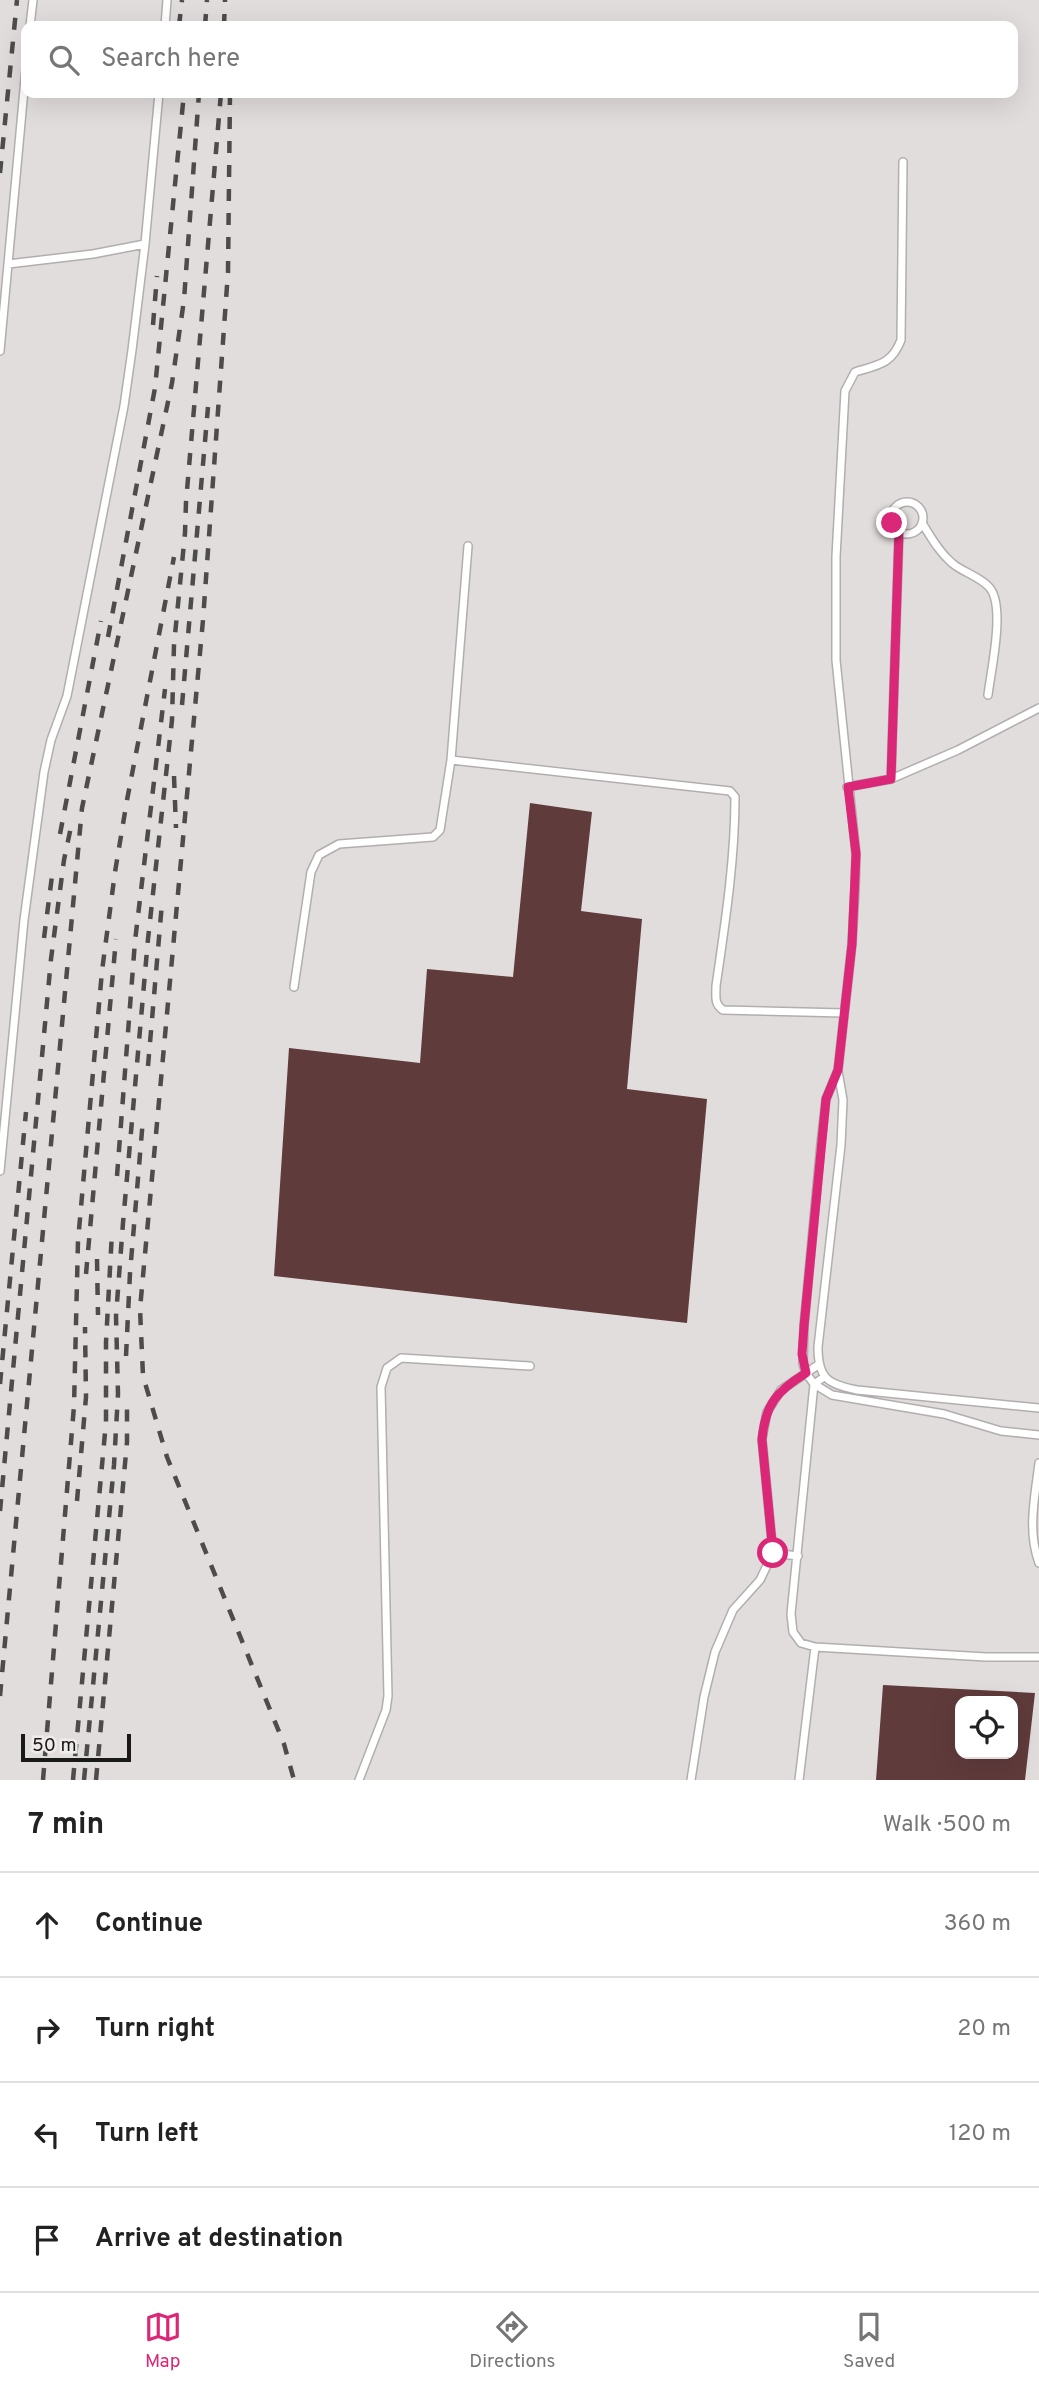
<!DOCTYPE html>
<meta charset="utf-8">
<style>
:root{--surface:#fff;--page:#f6f6f6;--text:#222;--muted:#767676;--line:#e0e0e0;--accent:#db2777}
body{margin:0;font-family:Overpass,sans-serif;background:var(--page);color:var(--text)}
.controls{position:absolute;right:21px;bottom:21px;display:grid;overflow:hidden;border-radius:14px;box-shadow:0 7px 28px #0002}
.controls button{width:63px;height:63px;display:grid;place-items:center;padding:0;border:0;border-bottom:2px solid var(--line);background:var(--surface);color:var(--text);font:35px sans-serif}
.scale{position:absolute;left:21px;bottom:18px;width:110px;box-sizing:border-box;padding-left:7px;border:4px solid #1a1919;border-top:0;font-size:19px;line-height:24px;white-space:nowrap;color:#1a1919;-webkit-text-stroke:5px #efebeb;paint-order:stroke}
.stop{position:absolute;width:21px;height:21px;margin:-16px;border:5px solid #db2777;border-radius:50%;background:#fff}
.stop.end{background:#db2777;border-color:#fff;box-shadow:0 2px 7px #0008}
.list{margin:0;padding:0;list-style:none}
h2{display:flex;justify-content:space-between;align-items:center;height:91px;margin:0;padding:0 28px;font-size:30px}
h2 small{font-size:23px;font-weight:400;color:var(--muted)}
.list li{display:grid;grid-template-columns:46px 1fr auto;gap:21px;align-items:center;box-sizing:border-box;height:105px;padding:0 28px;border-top:2px solid var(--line)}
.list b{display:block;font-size:26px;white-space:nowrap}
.list em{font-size:23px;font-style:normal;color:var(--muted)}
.icon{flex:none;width:38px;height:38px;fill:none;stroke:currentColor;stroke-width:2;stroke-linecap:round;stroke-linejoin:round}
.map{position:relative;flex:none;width:1039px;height:1780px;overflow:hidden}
.search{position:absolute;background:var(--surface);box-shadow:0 7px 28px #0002;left:21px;right:21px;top:21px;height:77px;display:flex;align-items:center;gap:18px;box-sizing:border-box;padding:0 24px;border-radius:14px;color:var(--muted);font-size:26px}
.sheet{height:511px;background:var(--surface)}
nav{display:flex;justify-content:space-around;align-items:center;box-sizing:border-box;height:98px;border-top:2px solid var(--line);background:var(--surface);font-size:19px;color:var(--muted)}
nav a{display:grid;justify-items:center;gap:4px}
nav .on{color:var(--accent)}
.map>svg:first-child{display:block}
.building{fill:#603b3c;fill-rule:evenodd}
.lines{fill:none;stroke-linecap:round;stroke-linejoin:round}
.lane-casing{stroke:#b2aeae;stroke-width:10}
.lane{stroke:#fff;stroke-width:7}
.rail{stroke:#4d4b4b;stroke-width:4.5;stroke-dasharray:12 12;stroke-linecap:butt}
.route{stroke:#db2777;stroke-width:9}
</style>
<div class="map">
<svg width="1039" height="1780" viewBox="0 0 1039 1780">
<rect width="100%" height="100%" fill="#e2dddd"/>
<!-- building -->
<path class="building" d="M530,803L592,812L581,911L642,919L627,1089L707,1099L687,1323L274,1276L289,1048L420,1063L427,969L513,977Z
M883,1685L1035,1693L1025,1780H876ZM960,1701H1013V1754H960Z"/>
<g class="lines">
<defs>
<path id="lane" d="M30,26L33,0
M165,26L167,0
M903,162L901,340C892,364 878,365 855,372L845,391L836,557V660L856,854L855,890L852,944L838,1070L826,1099L821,1143L804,1326L803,1364L806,1373L814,1384L832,1395L944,1414L1001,1431L1039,1435
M8,264L93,254L145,244
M0,351L26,68
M891 518a16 16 0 1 1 32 0a16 16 0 1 1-32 0Z
M922,523C931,537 939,552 952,563C962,572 979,576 989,587C1006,605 991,670 988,695
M468,546L451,760L730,791L735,797C735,860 725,924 716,986C716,997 714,1004 723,1010L844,1013
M891,779L958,750L1039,708
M847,787L891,779L899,532
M294,987L311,872L319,855L339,844L433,837L440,830L451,760
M838,1071L843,1100L841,1145L818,1347C818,1378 827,1384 857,1390L1039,1408
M0,1171L24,920L44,772L51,740L67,696L124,406L132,350L145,244L159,93
M824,1377L814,1384L791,1614L793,1632L801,1643L815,1647L986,1657H1039
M1039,1463C1035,1497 1027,1530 1039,1563
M773,1553L798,1556
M359,1780L386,1710L388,1696L381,1387L387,1368L401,1358L530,1366
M691,1780L704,1697L715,1652L733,1610L760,1580L773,1553L762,1439L767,1412L781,1390L818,1365
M799,1780L815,1647"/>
</defs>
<!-- lane casing -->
<use href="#lane" class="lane-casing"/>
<!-- lane -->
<use href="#lane" class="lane"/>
<!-- rail -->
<path class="rail" d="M179,26L182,0
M205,26L207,0
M224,26L225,0
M230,93L228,272L203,620L140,1309L143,1376L167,1457L284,1744L294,1780
M0,173L17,0
M153,325L157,276
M108,637L155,388L184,93
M182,705L208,407
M174,776L176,828
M60,834L101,621
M44,938L52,876
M148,1066L162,903
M117,1176L135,941L165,689
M97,1259L98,1315
M86,1274L116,939
M126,1356L130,1273L143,1119
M0,1384L26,1112
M77,1501L86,1397L85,1327
M0,1511L51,959L64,860L72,822
M0,1696L82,808L172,383L184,300L199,93
M43,1780L74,1406L78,1241L102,971L115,872L127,800L174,557
M73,1780L106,1422V1342L112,1232
M84,1780L114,1465L118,1394L116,1316L123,1223L148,939L172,720L174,645L185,533L186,502L221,93
M96,1780L127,1442V1405"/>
</g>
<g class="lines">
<!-- route -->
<path class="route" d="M773,1553L762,1440C765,1404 777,1391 806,1373L802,1354L804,1326L826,1099L838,1070L852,944L856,854L848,787L891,779L899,531L892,523"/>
</g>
</svg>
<div class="controls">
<button><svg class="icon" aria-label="locate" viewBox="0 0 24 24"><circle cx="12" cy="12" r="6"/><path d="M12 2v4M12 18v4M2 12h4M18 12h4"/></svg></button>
</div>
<div class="scale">50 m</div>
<div class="stop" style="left:773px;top:1553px"></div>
<div class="stop end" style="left:892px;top:523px"></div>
<div class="search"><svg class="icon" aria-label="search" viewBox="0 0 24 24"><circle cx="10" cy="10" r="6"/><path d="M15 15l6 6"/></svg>Search here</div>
</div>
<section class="sheet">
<h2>7 min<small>Walk · 500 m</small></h2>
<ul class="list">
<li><svg class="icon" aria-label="ahead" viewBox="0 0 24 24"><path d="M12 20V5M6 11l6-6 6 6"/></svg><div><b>Continue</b></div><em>360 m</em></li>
<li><svg class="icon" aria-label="right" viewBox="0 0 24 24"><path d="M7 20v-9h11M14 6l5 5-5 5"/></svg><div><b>Turn right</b></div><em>20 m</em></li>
<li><svg class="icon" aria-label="left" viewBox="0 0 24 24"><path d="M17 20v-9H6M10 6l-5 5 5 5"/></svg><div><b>Turn left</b></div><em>120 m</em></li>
<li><svg class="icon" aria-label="arrive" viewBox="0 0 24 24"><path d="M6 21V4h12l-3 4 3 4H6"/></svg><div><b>Arrive at destination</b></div></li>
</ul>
</section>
<nav>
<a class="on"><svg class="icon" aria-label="map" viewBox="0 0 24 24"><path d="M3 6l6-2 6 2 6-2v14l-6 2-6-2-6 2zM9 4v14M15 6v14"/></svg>Map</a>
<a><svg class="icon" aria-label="directions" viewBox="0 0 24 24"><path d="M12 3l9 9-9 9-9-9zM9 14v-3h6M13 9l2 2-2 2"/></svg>Directions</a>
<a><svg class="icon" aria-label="saved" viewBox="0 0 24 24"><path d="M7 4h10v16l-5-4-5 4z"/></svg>Saved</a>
</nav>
